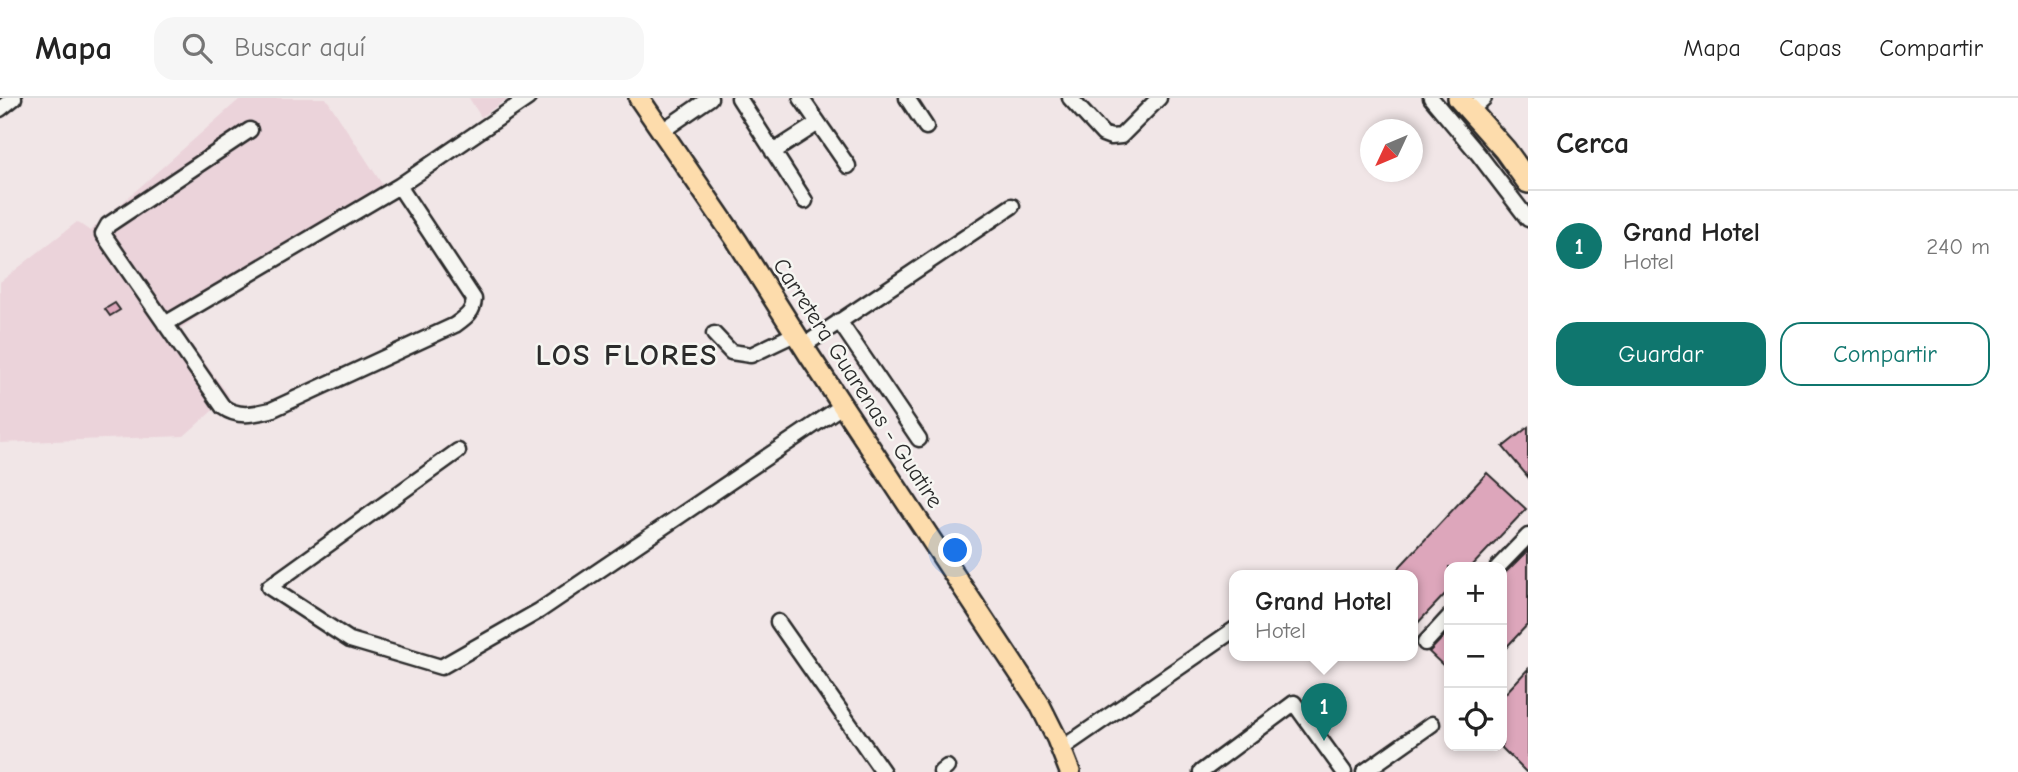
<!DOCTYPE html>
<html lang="es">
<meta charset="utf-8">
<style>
:root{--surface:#fff;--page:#f6f6f6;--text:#222;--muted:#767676;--line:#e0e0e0;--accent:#0f766e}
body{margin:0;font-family:"Comic Neue",sans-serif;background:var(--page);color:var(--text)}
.controls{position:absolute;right:21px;bottom:21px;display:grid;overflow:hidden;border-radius:14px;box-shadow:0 4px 10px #0003}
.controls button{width:63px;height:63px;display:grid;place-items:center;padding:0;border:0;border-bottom:2px solid var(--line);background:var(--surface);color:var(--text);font:35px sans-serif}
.compass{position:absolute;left:1360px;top:21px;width:63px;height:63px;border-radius:50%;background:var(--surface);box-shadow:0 4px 10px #0003;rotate:226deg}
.you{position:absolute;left:956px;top:453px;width:24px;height:24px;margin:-18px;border:5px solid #fff;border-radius:50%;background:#1a73e8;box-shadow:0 0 0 10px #1a73e833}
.badge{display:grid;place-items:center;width:46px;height:46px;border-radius:50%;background:var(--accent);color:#fff;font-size:23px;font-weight:700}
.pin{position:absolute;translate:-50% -58px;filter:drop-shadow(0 2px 4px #0008)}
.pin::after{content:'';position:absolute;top:37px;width:24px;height:21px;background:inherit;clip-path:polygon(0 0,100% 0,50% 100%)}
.popup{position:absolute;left:1229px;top:472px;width:189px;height:91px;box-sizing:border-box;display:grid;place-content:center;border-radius:14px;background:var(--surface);filter:drop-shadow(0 2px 5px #0005);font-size:23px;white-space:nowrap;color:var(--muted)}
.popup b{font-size:26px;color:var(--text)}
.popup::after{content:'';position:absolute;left:50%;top:100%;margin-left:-14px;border:14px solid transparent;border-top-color:var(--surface)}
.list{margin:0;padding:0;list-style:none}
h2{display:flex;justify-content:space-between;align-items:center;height:91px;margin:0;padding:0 28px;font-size:30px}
h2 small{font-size:23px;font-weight:400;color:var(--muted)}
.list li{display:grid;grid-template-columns:46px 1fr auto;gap:21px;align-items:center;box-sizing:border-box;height:112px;padding:0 28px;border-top:2px solid var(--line)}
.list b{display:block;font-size:26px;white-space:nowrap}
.list p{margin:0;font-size:23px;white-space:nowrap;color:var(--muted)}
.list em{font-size:23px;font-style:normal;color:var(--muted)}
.actions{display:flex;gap:14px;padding:21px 28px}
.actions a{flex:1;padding:16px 0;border:2px solid var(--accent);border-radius:21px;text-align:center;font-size:24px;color:var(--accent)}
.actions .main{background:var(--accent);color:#fff}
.icon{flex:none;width:38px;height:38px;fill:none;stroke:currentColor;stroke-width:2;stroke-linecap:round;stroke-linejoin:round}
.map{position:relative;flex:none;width:1528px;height:674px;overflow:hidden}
header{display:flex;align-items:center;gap:42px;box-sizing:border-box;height:98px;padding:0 35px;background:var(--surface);border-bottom:2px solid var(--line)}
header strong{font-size:33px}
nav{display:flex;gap:38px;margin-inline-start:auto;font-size:24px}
.search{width:490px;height:63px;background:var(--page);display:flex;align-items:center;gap:18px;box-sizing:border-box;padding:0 24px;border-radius:21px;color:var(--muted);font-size:26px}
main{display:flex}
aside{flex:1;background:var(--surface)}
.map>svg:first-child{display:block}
.built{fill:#ebd3da}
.building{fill:#dda6bb;stroke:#2b2b2b;stroke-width:2}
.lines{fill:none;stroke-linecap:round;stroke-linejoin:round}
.minor-casing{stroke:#2b2b2b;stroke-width:19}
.major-casing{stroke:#2b2b2b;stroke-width:24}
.highway-casing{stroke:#2b2b2b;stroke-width:26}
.minor{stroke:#f6f6f2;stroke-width:14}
.major{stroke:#fddcac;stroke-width:19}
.highway{stroke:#fddcac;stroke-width:21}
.labels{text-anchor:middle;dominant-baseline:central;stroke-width:5;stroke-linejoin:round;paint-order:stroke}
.street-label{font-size:23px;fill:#2b2b2b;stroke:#f6f6f2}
.district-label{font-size:30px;font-weight:bold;letter-spacing:2px;fill:#2b2b2b;stroke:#f6f6f2}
</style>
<header>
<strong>Mapa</strong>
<div class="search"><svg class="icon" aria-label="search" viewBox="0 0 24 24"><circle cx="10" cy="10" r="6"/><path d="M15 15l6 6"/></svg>Buscar aquí</div>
<nav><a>Mapa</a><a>Capas</a><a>Compartir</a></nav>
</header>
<main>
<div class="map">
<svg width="1528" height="674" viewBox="0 0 1528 674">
<rect width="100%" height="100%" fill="#f1e6e7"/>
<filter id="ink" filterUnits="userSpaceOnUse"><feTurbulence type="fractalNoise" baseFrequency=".0143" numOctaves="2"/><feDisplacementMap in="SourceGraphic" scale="14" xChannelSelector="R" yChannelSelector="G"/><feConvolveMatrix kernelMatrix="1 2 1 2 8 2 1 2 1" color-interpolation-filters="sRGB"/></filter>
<g filter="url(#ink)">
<!-- built -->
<path class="built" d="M241,0H326L384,89L180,231L229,298L184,338L0,345V184L77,124L90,133Z
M469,0H508L481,19Z"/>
<!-- building -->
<path class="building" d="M115,205L120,212L110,218L105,211Z
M1528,329V379L1503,349Z
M1487,375L1526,411L1471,469H1449V492L1413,530V477H1392Z
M1528,452V526L1502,554V478Z
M1449,533V573L1429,554Z
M1528,571V674H1526L1502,650V599Z"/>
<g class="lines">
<defs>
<path id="minor" d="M739,0L805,103
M801,0L848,68
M907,0L926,29
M1070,0L1103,36L1111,39L1121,38L1159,0
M1431,0L1479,57L1528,121
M0,11L14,0
M1471,12L1484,0
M250,32L108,127L103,136L223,309C238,320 254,316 271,312L455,227C466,219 473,215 474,201L399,88
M662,33L710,0
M773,54L818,25
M839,223L919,341
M165,226L399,88L528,0
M714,236L731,254L751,257L795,236
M803,248L1012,108
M458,353L269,489L350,542L441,569L539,513L842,308
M1498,469L1528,438
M778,524L883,674
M1425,545L1449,519
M1061,651L1235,531
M941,674L947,669
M1201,674L1294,605L1344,674
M1364,674L1432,626"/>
<path id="major" d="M639,0L737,143L809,257L1039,605L1057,641L1070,674"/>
<path id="highway" d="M1459,0L1505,52L1528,84"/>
</defs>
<!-- minor casing -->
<use href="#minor" class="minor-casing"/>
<!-- major casing -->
<use href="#major" class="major-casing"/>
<!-- highway casing -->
<use href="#highway" class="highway-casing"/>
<!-- minor -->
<use href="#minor" class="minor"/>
<!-- major -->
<use href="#major" class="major"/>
<!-- highway -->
<use href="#highway" class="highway"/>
</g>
</g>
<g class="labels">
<!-- street labels -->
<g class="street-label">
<text transform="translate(858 285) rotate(57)">Carretera Guarenas - Guatire</text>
</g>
<!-- district labels -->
<g class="district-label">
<text x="627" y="257">LOS FLORES</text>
</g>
</g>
</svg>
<div class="controls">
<button>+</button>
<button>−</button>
<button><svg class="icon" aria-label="locate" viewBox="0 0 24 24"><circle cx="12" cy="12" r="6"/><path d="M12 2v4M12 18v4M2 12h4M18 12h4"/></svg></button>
</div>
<svg class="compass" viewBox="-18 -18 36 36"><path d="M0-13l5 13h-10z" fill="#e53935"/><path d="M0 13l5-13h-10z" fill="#767676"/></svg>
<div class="you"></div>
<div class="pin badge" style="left:1324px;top:643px">1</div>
<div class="popup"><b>Grand Hotel</b>Hotel</div>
</div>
<aside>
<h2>Cerca<small></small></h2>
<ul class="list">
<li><span class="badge">1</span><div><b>Grand Hotel</b><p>Hotel</p></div><em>240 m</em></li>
</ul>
<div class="actions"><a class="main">Guardar</a><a>Compartir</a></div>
</aside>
</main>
